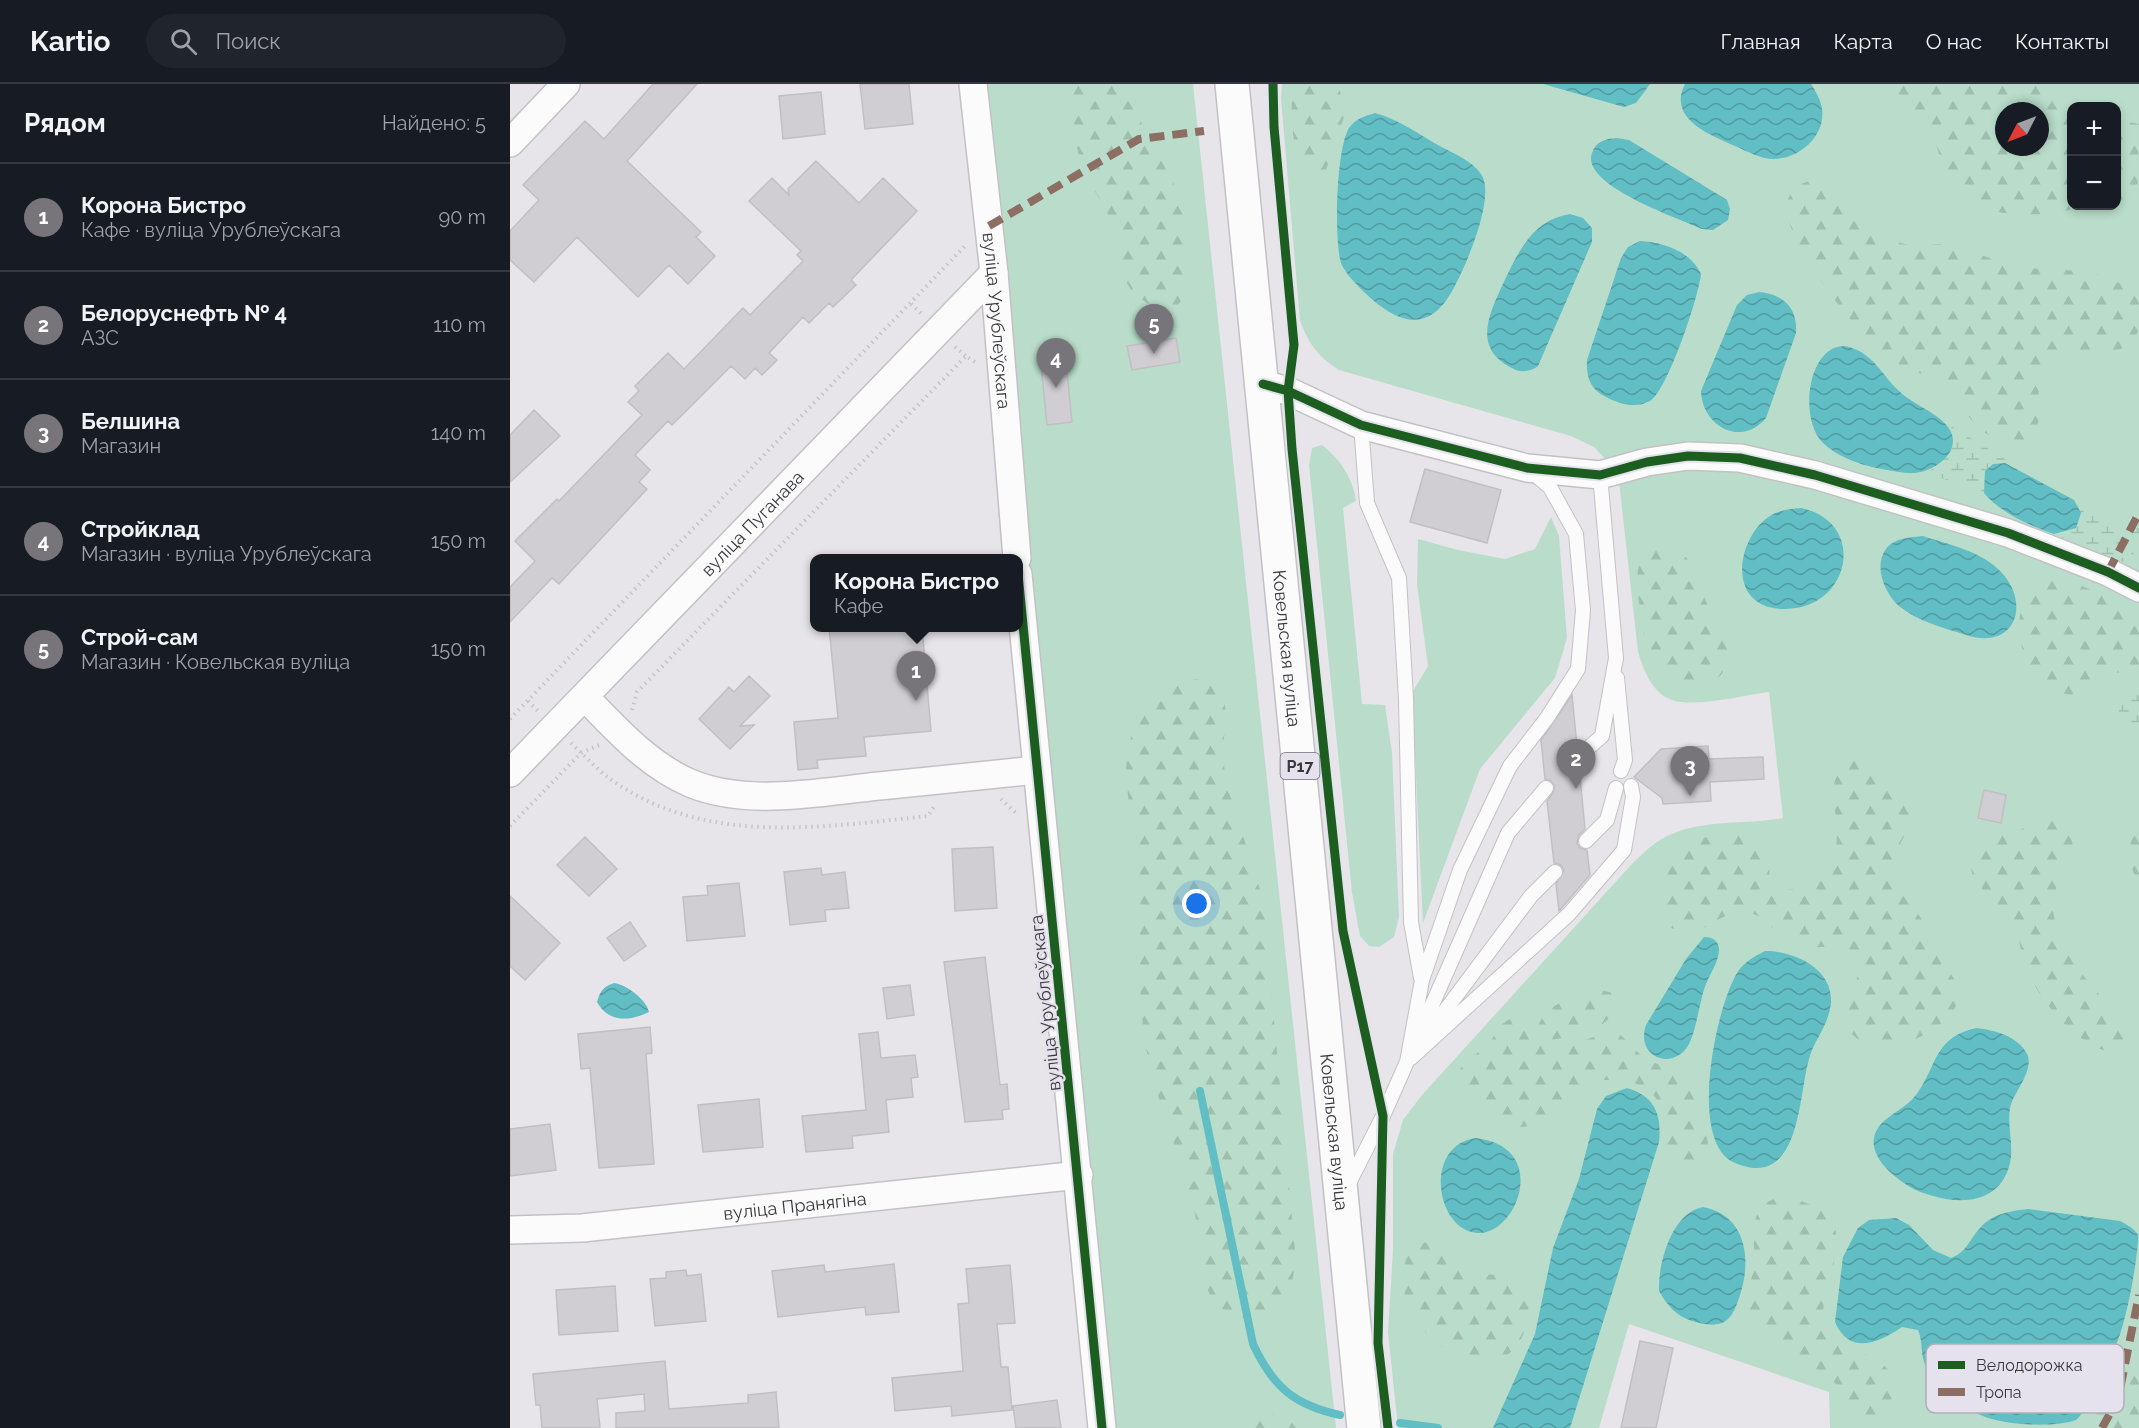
<!DOCTYPE html>
<html lang="ru">
<meta charset="utf-8">
<style>
:root{--surface:#171b24;--page:#20242c;--text:#f1f3f6;--muted:#9ea1a6;--line:#363941;--accent:#777579}
body{margin:0;font-family:Raleway,sans-serif;background:var(--page);color:var(--text)}
.controls{position:absolute;right:18px;top:18px;display:grid;overflow:hidden;border-radius:12px;box-shadow:0 3px 9px #0003}
.controls button{width:54px;height:54px;display:grid;place-items:center;padding:0;border:0;border-bottom:2px solid var(--line);background:var(--surface);color:var(--text);font:30px sans-serif}
.compass{position:absolute;left:1485px;top:18px;width:54px;height:54px;border-radius:50%;background:var(--surface);box-shadow:0 3px 9px #0003;rotate:228deg}
.you{position:absolute;left:687px;top:820px;width:21px;height:21px;margin:-15px;border:4px solid #fff;border-radius:50%;background:#1a73e8;box-shadow:0 0 0 9px #1a73e833}
.badge{display:grid;place-items:center;width:39px;height:39px;border-radius:50%;background:var(--accent);color:#fff;font-size:20px;font-weight:700}
.pin{position:absolute;translate:-50% -50px;filter:drop-shadow(0 2px 3px #0008)}
.pin::after{content:'';position:absolute;top:32px;width:21px;height:18px;background:inherit;clip-path:polygon(0 0,100% 0,50% 100%)}
.popup{position:absolute;left:300px;top:470px;width:213px;height:78px;box-sizing:border-box;display:grid;place-content:center;border-radius:12px;background:var(--surface);filter:drop-shadow(0 2px 4px #0005);font-size:20px;white-space:nowrap;color:var(--muted)}
.popup b{font-size:22px;color:var(--text)}
.popup::after{content:'';position:absolute;left:50%;top:100%;margin-left:-12px;border:12px solid transparent;border-top-color:var(--surface)}
.list{margin:0;padding:0;list-style:none}
h2{display:flex;justify-content:space-between;align-items:center;height:78px;margin:0;padding:0 24px;font-size:26px}
h2 small{font-size:20px;font-weight:400;color:var(--muted)}
.list li{display:grid;grid-template-columns:39px 1fr auto;gap:18px;align-items:center;box-sizing:border-box;height:108px;padding:0 24px;border-top:2px solid var(--line)}
.list b{display:block;font-size:22px;white-space:nowrap}
.list p{margin:0;font-size:20px;white-space:nowrap;color:var(--muted)}
.list em{font-size:20px;font-style:normal;color:var(--muted)}
.icon{flex:none;width:33px;height:33px;fill:none;stroke:currentColor;stroke-width:2;stroke-linecap:round;stroke-linejoin:round}
.map{position:relative;flex:none;width:1629px;height:1344px;overflow:hidden}
header{display:flex;align-items:center;gap:36px;box-sizing:border-box;height:84px;padding:0 30px;background:var(--surface);border-bottom:2px solid var(--line)}
header strong{font-size:28px}
nav{display:flex;gap:33px;margin-inline-start:auto;font-size:21px}
.search{width:420px;height:54px;background:var(--page);display:flex;align-items:center;gap:15px;box-sizing:border-box;padding:0 21px;border-radius:33px;color:var(--muted);font-size:22px}
main{display:flex}
aside{flex:1;background:var(--surface)}
.map>svg:first-child{display:block}
.green{fill:#b9ddca;fill-rule:evenodd}
.forest{fill:url(#forest-firs);fill-rule:evenodd}
.wetland{fill:url(#wetland-marsh)}
.water{fill:url(#water-waves)}
.lines{fill:none;stroke-linecap:round;stroke-linejoin:round}
.stream{stroke:#61bec4;stroke-width:8}
.building{fill:#d0ced3;stroke:#c0bfc3;stroke-width:1.5}
.lane-casing{stroke:#c3c1c6;stroke-width:16}
.street-casing{stroke:#c3c1c6;stroke-width:30}
.highway-casing{stroke:#c3c1c6;stroke-width:36}
.path{stroke:#c5c4c6;stroke-width:4;stroke-dasharray:1.5 4.5;stroke-linecap:butt}
.lane{stroke:#fbfbfc;stroke-width:14}
.street{stroke:#fbfbfc;stroke-width:27}
.highway{stroke:#fbfbfc;stroke-width:33}
.quiet{stroke:#8d6e63;stroke-width:8;stroke-dasharray:15 8;stroke-linecap:butt}
.cycleway-casing{stroke:#e6e2ed;stroke-width:13}
.cycleway{stroke:#1b5e20;stroke-width:9}
.labels{text-anchor:middle;dominant-baseline:central;stroke-width:4.5;stroke-linejoin:round;paint-order:stroke}
.shield{fill:#e6e2ed;stroke:#6e6b71;stroke-width:1.5}
.shield-label{font-size:16px;font-weight:bold;fill:#3a383c}
.street-label{font-size:18px;fill:#3a383c;stroke:#e6e2ed}
.key{fill:#e6e2ed;stroke:#b2afb8;stroke-width:1.5}
.key-label{font-size:16px;fill:#3a383c}
</style>
<header>
<strong>Kartio</strong>
<div class="search"><svg class="icon" aria-label="search" viewBox="0 0 24 24"><circle cx="10" cy="10" r="6"/><path d="M15 15l6 6"/></svg>Поиск</div>
<nav><a>Главная</a><a>Карта</a><a>О нас</a><a>Контакты</a></nav>
</header>
<main>
<aside>
<h2>Рядом<small>Найдено: 5</small></h2>
<ul class="list">
<li><span class="badge">1</span><div><b>Корона Бистро</b><p>Кафе · вуліца Урублеўскага</p></div><em>90 m</em></li>
<li><span class="badge">2</span><div><b>Белоруснефть № 4</b><p>АЗС</p></div><em>110 m</em></li>
<li><span class="badge">3</span><div><b>Белшина</b><p>Магазин</p></div><em>140 m</em></li>
<li><span class="badge">4</span><div><b>Стройклад</b><p>Магазин · вуліца Урублеўскага</p></div><em>150 m</em></li>
<li><span class="badge">5</span><div><b>Строй-сам</b><p>Магазин · Ковельская вуліца</p></div><em>150 m</em></li>
</ul>
</aside>
<div class="map">
<svg width="1629" height="1344" viewBox="0 0 1629 1344">
<defs>
<pattern id="forest-firs" width="22" height="20" patternUnits="userSpaceOnUse" patternTransform="scale(1.5)"><rect width="22" height="20" fill="#b9ddca"/><path d="M5 1l3.5 6h-7zM16 11l3.5 6h-7z" fill="#a0beae"/></pattern>
<pattern id="wetland-marsh" width="20" height="14" patternUnits="userSpaceOnUse" patternTransform="scale(1.5)"><rect width="20" height="14" fill="#b9ddca"/><path d="M1 5h8M5 5V1M11 12h8M15 12V8" fill="none" stroke="#a0beae"/></pattern>
<pattern id="water-waves" width="16" height="10" patternUnits="userSpaceOnUse" patternTransform="scale(1.5)"><rect width="16" height="10" fill="#61bec4"/><path d="M0 5q4-4 8 0t8 0" fill="none" stroke="#519ba0"/></pattern>
</defs>
<rect width="100%" height="100%" fill="#e7e5ea"/>
<!-- green -->
<path class="green" d="M471,0H683L826,1344H602Z
M772,0H1629V1344H1320L1319,1308L1119,1240L1089,1344H888L878,1248L883,1166V1070L893,1036L912,1011L1121,781C1133,769 1146,756 1162,750C1196,735 1237,741 1273,734L1259,608C1235,611 1184,624 1162,616C1141,608 1134,586 1128,568L1109,397L1099,379L1084,363L1061,352L829,286C808,273 799,260 790,237L771,15ZM1562,22H1606V122H1562ZM1494,27H1530V63H1494Z
M812,361C830,375 843,394 846,417L833,424L852,620L875,621L882,669L889,833L884,853L869,863L859,862L850,852L842,809L799,381L802,364Z
M1041,433L1049,452L1057,554L1045,594L970,685L913,839L902,609L918,582L907,500L908,455L948,466L995,475L1025,465Z"/>
<!-- forest -->
<path class="forest" d="M563,0H626C620,44 659,77 670,116C678,142 678,173 680,200C676,212 670,224 656,225C647,225 638,220 631,215C605,195 611,168 602,140C596,122 584,108 576,91C563,63 562,30 563,0Z
M782,0H829L834,33L816,86C776,96 782,24 782,0Z
M1368,0H1546C1546,14 1551,27 1561,36L1562,122H1576C1534,134 1462,140 1438,94C1429,78 1429,58 1417,44C1401,27 1373,25 1368,0ZM1494,27H1530V63H1494Z
M1619,38L1629,40L1627,119L1607,118V39Z
M1304,96C1342,109 1359,155 1400,161C1411,163 1424,158 1436,161C1462,165 1485,178 1510,183C1553,189 1596,179 1629,215C1629,225 1629,239 1628,247C1617,274 1584,269 1562,270C1555,270 1547,273 1539,275C1536,280 1532,285 1530,291C1524,314 1540,343 1513,357C1506,360 1494,359 1487,355C1456,342 1456,320 1435,300C1421,287 1397,291 1381,278C1349,251 1288,175 1278,134C1272,114 1285,99 1304,96Z
M1150,463C1183,467 1185,486 1194,512C1200,530 1217,548 1218,566C1220,608 1173,610 1150,585C1138,574 1134,554 1132,539C1129,513 1120,486 1138,465Z
M1540,492L1553,494L1629,526V593C1602,579 1584,600 1561,611C1502,602 1491,509 1540,492Z
M686,595L701,597L713,612L717,632L713,661L715,695L753,815L785,1167C785,1200 777,1242 734,1234C723,1232 711,1226 704,1217C685,1190 691,1151 683,1120C668,1063 642,1009 634,950C626,893 633,836 629,778C626,741 611,704 618,666C624,631 652,603 686,595Z
M1341,677C1369,677 1402,707 1399,736C1396,763 1374,767 1387,800C1391,812 1401,820 1408,830C1418,843 1422,859 1430,874C1435,883 1443,891 1447,901C1448,905 1448,911 1448,915C1444,942 1387,969 1363,963C1347,958 1338,947 1330,933C1333,911 1357,890 1349,874C1341,855 1305,867 1289,862C1265,855 1258,827 1230,828C1213,829 1197,845 1180,850L1161,844L1152,829C1154,814 1155,792 1161,779C1172,754 1215,745 1239,750C1249,753 1255,759 1261,766C1262,775 1258,785 1260,794C1271,825 1317,788 1324,770C1335,742 1308,689 1341,677Z
M1540,731C1591,745 1540,793 1543,825C1548,873 1590,910 1619,944C1624,955 1626,960 1619,970C1575,974 1531,920 1516,884C1510,868 1510,850 1501,836C1489,815 1454,801 1462,773C1468,752 1490,752 1507,747C1518,743 1529,735 1540,731Z
M1629,741V798C1616,781 1617,757 1629,741Z
M1084,905L1104,909L1109,915C1104,946 1065,952 1040,956L1028,949C1026,924 1065,911 1084,905Z
M1012,932L1018,936C1022,943 1021,952 1026,958C1042,977 1086,946 1108,949C1119,957 1126,969 1138,976C1149,982 1162,982 1171,990C1180,998 1199,1049 1198,1062C1198,1068 1195,1073 1191,1078C1186,1084 1178,1086 1171,1083C1144,1071 1170,1016 1127,1000C1108,993 1082,995 1065,1005C1052,1013 1045,1028 1032,1036C1009,1052 981,1037 963,1019C955,1010 946,1000 950,987C953,975 967,971 976,963C983,956 987,944 995,938C1001,934 1005,933 1012,932Z
M1275,1113C1375,1133 1296,1204 1317,1245C1332,1272 1380,1265 1383,1301C1384,1310 1381,1319 1375,1326C1370,1333 1361,1338 1352,1335C1335,1330 1334,1306 1322,1296C1314,1290 1303,1287 1294,1281C1281,1271 1247,1240 1240,1226C1233,1210 1243,1197 1244,1181C1246,1163 1239,1139 1251,1124C1257,1116 1266,1114 1275,1113Z
M923,1156C940,1162 947,1177 963,1186C977,1194 994,1188 1007,1196C1018,1204 1020,1216 1018,1229C1008,1333 857,1248 901,1163Z
M1629,1274V1344H1582C1572,1309 1610,1294 1629,1274Z
M761,1330L779,1335L786,1344H736Z"/>
<!-- wetland -->
<path class="wetland" d="M1433,337L1506,382C1493,378 1485,378 1475,387L1474,409L1483,420L1444,398L1414,389L1425,384L1442,357L1440,346Z
M1564,416L1603,439L1629,444V451L1625,453L1623,475L1629,480L1588,473L1544,450C1564,448 1579,435 1564,416Z
M1616,607L1629,611V644C1616,635 1600,626 1608,609Z"/>
<!-- water -->
<path class="water" d="M1033,0H1140L1126,19L1114,23Z
M1175,0H1301C1306,8 1311,16 1312,25C1316,52 1289,75 1264,75C1250,75 1237,67 1225,62C1200,51 1157,35 1175,0Z
M865,29C887,35 906,48 926,60C940,68 962,76 971,90C987,112 954,187 941,209C915,253 883,236 853,207C846,200 835,189 831,179C824,156 826,65 839,44C845,35 855,32 865,29Z
M1107,54L1119,56L1217,116L1220,125L1218,136L1203,146L1192,145C1168,134 1070,101 1082,69C1086,57 1095,55 1107,54Z
M1060,130L1073,134L1082,144V158L1028,282C1020,288 1010,289 1002,284C962,264 979,230 993,200C1008,168 1022,136 1060,130Z
M1130,157C1154,158 1181,168 1191,190C1189,212 1157,308 1140,317C1125,325 1110,320 1096,313C1080,305 1076,293 1077,276L1111,174L1118,163Z
M1249,208C1273,210 1288,224 1286,249L1256,334C1231,364 1192,342 1191,307L1227,221L1237,211Z
M1335,262C1363,268 1370,289 1389,307C1403,321 1430,329 1440,346C1453,370 1420,391 1398,389C1370,386 1334,379 1313,359C1292,339 1295,280 1322,265C1325,263 1332,262 1335,262Z
M1495,379L1564,416L1571,429L1566,444L1544,450C1519,441 1492,430 1474,409L1475,387L1483,380Z
M1291,424C1358,438 1341,525 1275,525C1265,525 1253,523 1245,516C1220,495 1235,447 1260,432C1269,426 1280,425 1291,424Z
M1413,452C1439,461 1472,467 1491,488C1521,519 1506,567 1456,551C1434,544 1407,537 1389,522C1375,510 1363,482 1376,465C1384,454 1401,453 1413,452Z
M1194,853C1203,853 1209,857 1209,866C1209,877 1200,890 1196,900C1189,917 1186,954 1175,966C1156,986 1126,970 1136,941L1176,875Z
M1255,867C1288,867 1331,889 1319,929C1315,945 1303,959 1299,975C1288,1012 1291,1109 1223,1078C1177,1056 1207,917 1229,886C1236,877 1245,872 1255,867Z
M104,899C117,901 136,915 139,928C119,938 98,938 87,918C90,907 93,903 104,899Z
M1466,944C1484,946 1508,952 1517,970C1525,986 1503,1009 1500,1024C1497,1042 1504,1061 1500,1079C1489,1125 1440,1121 1406,1106C1384,1095 1348,1066 1371,1040C1381,1029 1396,1024 1406,1011C1428,981 1423,954 1466,944Z
M1117,1004C1145,1012 1152,1031 1149,1058L1060,1344H983L1025,1250L1043,1164L1069,1095L1087,1025L1096,1012Z
M966,1054C1041,1063 1007,1151 968,1149C925,1147 913,1061 966,1054Z
M1193,1123C1236,1131 1242,1175 1230,1211C1227,1220 1223,1233 1214,1238C1204,1243 1192,1240 1182,1237C1166,1232 1157,1221 1149,1207C1148,1180 1161,1129 1193,1123Z
M1518,1125L1610,1137C1616,1140 1624,1144 1628,1151C1629,1170 1614,1258 1599,1273C1592,1281 1586,1283 1582,1294C1576,1307 1579,1326 1566,1336C1546,1344 1486,1342 1465,1328C1454,1320 1447,1307 1436,1299C1430,1294 1423,1292 1418,1285C1409,1273 1414,1259 1408,1246L1392,1243C1368,1259 1340,1272 1325,1238L1333,1173L1348,1144L1359,1136L1386,1134L1399,1141L1423,1166L1441,1174C1457,1168 1459,1156 1470,1144C1482,1130 1500,1127 1518,1125Z"/>
<g class="lines">
<!-- stream -->
<path class="stream" d="M690,1007L743,1260C763,1303 784,1321 830,1331
M890,1339L928,1344"/>
</g>
<!-- building -->
<path class="building" d="M143,0H187L117,77L191,148L186,153L205,172L178,200L159,181L128,213L67,153L24,198L0,176V147L29,116L13,101L75,37L94,55Z
M350,0H399L403,40L355,45Z
M311,8L315,50L273,55L269,12Z
M306,77L349,119L373,94L407,127L341,196L346,201L323,223L319,219L299,239L293,233L259,269L267,276L252,291L245,284L235,295L221,282L162,341L158,337L125,371L140,386L129,398L137,405L49,500L42,494L0,538V503L25,477L5,457L47,415L49,417L132,331L118,318L129,307L125,302L158,269L174,285L233,224L240,231L293,177L287,171L291,167L239,117L262,94L279,111L278,105Z
M666,254L670,278L622,286L617,262Z
M555,268L562,338L537,341L530,270Z
M24,326L50,352L0,398V351Z
M915,385L991,406L977,459L900,438Z
M319,543H412L421,647L354,653L356,672L307,676L308,684L288,686L284,638L328,634Z
M239,592L260,612L230,642L244,641L220,665L189,635L219,603L224,608Z
M1062,611L1067,662L1059,674L1062,679L1069,682L1075,745L1069,751L1067,759L1070,764L1077,766L1080,791L1049,827L1046,800L1054,786L1051,781L1044,779L1037,717L1043,709L1045,702L1041,697L1035,695L1031,656Z
M1198,662L1199,675L1253,673L1254,695L1200,698L1201,717L1153,720L1152,714L1124,693L1151,665Z
M1474,706L1496,711L1491,739L1468,734Z
M75,753L107,785L79,812L47,781Z
M483,763L487,824L445,827L442,765Z
M311,784L312,791L335,788L339,824L315,826L316,837L280,841L274,788Z
M229,799L235,852L177,857L173,813L198,811L197,802Z
M0,812L50,859L15,896L0,882Z
M120,838L136,862L114,877L97,854Z
M475,873L490,1001L497,1000L499,1025L492,1026L493,1035L455,1038L434,878Z
M400,901L404,931L377,935L373,904Z
M140,943L142,969L136,970L144,1080L89,1084L80,984L71,985L68,950Z
M368,948L371,974L405,971L408,993L401,994L403,1013L376,1016L379,1048L342,1052L343,1064L296,1068L292,1032L356,1026L349,950Z
M249,1015L253,1063L193,1068L188,1021Z
M40,1040L46,1086L0,1092V1045Z
M384,1180L389,1228L356,1231L355,1223L268,1233L262,1187L314,1181L315,1188Z
M500,1181L505,1239L487,1240L491,1283H498L502,1326L442,1332L441,1322L385,1327L382,1294L453,1287L448,1220L459,1219L456,1185Z
M176,1186L177,1192L191,1190L196,1237L145,1242L140,1195L156,1194V1188Z
M105,1202L108,1247L49,1251L46,1206Z
M1130,1257L1163,1264L1146,1344H1111Z
M155,1277L159,1325L238,1319V1311L266,1308L269,1344H106V1329L135,1327L134,1310L87,1315L90,1344H32L30,1321H26L23,1290Z
M547,1316L551,1344H506L503,1322Z"/>
<g class="lines">
<defs>
<path id="lane" d="M851,341L857,419L889,494L896,615L901,838L911,894
M1107,594L1115,676L1111,687
M1068,673L1092,652L1106,574L1090,391
M1076,757L1097,736L1106,704
M916,952L1021,812L1045,788
M901,974L1059,830L1114,766L1123,713L1121,702
M897,978L912,896L950,786L1000,682L1037,634L1068,585L1073,526L1066,450L1040,403L1022,388
M837,1103L873,1032L998,749L1036,704"/>
<g id="street">
<path id="s1" d="M463,0L484,189L507,474"/>
<path d="M0,59L56,0"/>
<path d="M753,300L778,307L851,341L1017,384L1090,391L1137,378L1178,372L1230,374L1305,391L1498,449L1598,488L1629,504"/>
<path d="M508,490L592,1344"/>
<path d="M75,613C106,645 138,681 180,699C237,723 309,708 369,702C422,697 475,691 527,686"/>
<path id="s2" d="M0,689L484,189"/>
<path id="s3" d="M0,1146L72,1144L569,1091"/>
</g>
<g id="highway">
<path id="s4" d="M722,0L854,1344"/>
</g>
</defs>
<!-- lane casing -->
<use href="#lane" class="lane-casing"/>
<!-- street casing -->
<use href="#street" class="street-casing"/>
<!-- highway casing -->
<use href="#highway" class="highway-casing"/>
<!-- path -->
<path class="path" d="M401,220L412,230
M445,263L456,272
M18,617L28,627
M122,626L127,608L456,272L465,278
M0,635L455,162
M61,659C76,673 89,688 106,699C199,762 314,743 418,732L425,721
M491,715L507,730
M0,742L71,669L89,661"/>
<!-- lane -->
<use href="#lane" class="lane"/>
<!-- street -->
<use href="#street" class="street"/>
<!-- highway -->
<use href="#highway" class="highway"/>
<!-- quiet -->
<path class="quiet" d="M479,142L629,55L694,47
M1598,488L1629,429
M1592,1344L1608,1315L1629,1211"/>
<defs>
<path id="cycleway" d="M763,0L764,43L784,261L778,307L782,365L833,847L873,1032L868,1259L878,1344
M753,300L778,307L851,341L1017,384L1090,391L1137,378L1178,372L1230,374L1305,391L1498,449L1598,488L1629,504
M508,490L592,1344"/>
</defs>
<!-- cycleway casing -->
<use href="#cycleway" class="cycleway-casing"/>
<!-- cycleway -->
<use href="#cycleway" class="cycleway"/>
</g>
<g class="labels">
<!-- shield labels -->
<rect class="shield" x="770.5" y="669" width="39" height="26" rx="4.5"/>
<g class="shield-label">
<text x="790" y="682">Р17</text>
</g>
<!-- street labels -->
<g class="street-label">
<text stroke="none"><textPath href="#s1" startOffset="238">вуліца Урублеўскага</textPath></text>
<text stroke="none"><textPath href="#s2" startOffset="348">вуліца Пуганава</textPath></text>
<text stroke="none"><textPath href="#s4" startOffset="567">Ковельская вуліца</textPath></text>
<text transform="translate(535 919) rotate(-96)">вуліца Урублеўскага</text>
<text stroke="none"><textPath href="#s4" startOffset="1053">Ковельская вуліца</textPath></text>
<text stroke="none"><textPath href="#s3" startOffset="286">вуліца Пранягіна</textPath></text>
</g>
</g>
<!-- legend -->
<rect x="1416" y="1260" width="198" height="69" rx="9" class="key"/>
<rect x="1428" y="1277" width="27" height="8" fill="#1b5e20"/>
<rect x="1428" y="1304" width="27" height="8" fill="#8d6e63"/>
<g class="key-label">
<text x="1466" y="1287">Велодорожка</text>
<text x="1466" y="1314">Тропа</text>
</g>
</svg>
<div class="controls">
<button>+</button>
<button>−</button>
</div>
<svg class="compass" viewBox="-18 -18 36 36"><path d="M0-13l5 13h-10z" fill="#e53935"/><path d="M0 13l5-13h-10z" fill="#9ea1a6"/></svg>
<div class="you"></div>
<div class="pin badge" style="left:406px;top:617px">1</div>
<div class="popup"><b>Корона Бистро</b>Кафе</div>
<div class="pin badge" style="left:1066px;top:705px">2</div>
<div class="pin badge" style="left:1180px;top:712px">3</div>
<div class="pin badge" style="left:546px;top:304px">4</div>
<div class="pin badge" style="left:644px;top:270px">5</div>
</div>
</main>
